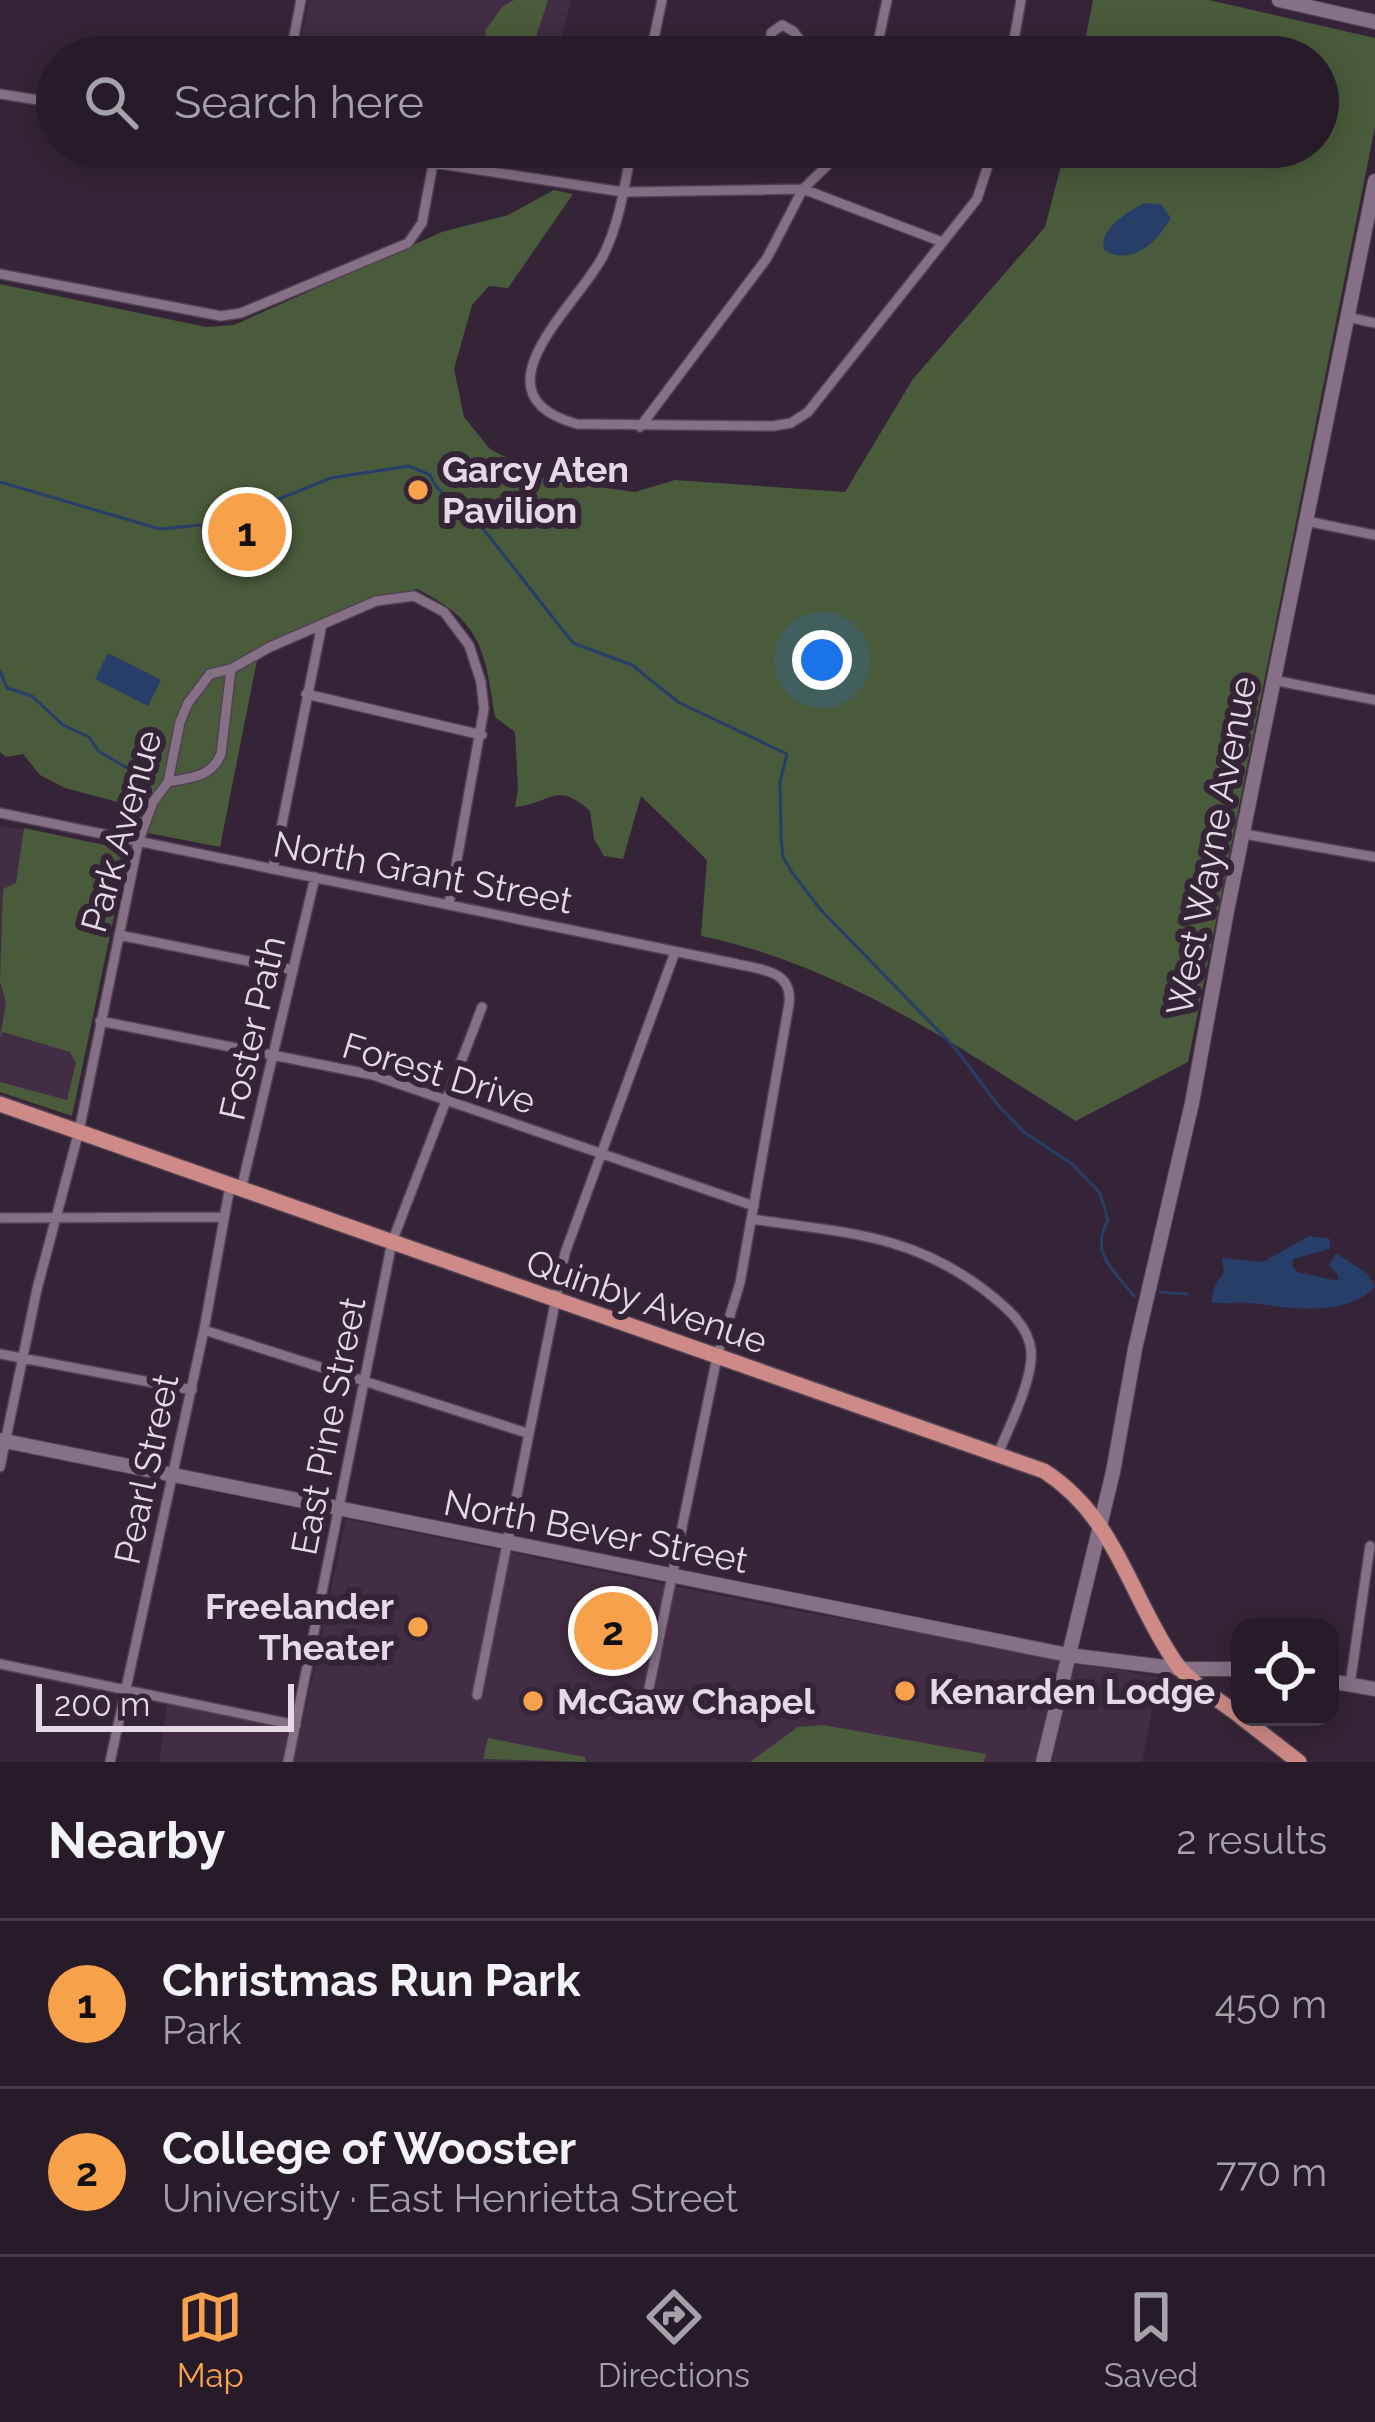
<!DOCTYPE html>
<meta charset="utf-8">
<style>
:root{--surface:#281b29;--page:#342835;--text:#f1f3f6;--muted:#a5a1a8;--line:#443946;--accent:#f8a14b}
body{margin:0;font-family:Raleway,sans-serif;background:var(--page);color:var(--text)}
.controls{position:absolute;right:36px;bottom:36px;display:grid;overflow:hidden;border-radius:24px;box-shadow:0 6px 30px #0003}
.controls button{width:108px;height:108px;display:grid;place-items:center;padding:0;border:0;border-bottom:3px solid var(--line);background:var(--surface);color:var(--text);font:60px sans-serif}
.scale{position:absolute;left:36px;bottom:30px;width:258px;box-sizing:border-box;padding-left:12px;border:6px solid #e4d9e5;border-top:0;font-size:33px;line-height:42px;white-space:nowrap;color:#e4d9e5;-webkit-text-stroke:9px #352437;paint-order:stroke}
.you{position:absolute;left:822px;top:660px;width:42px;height:42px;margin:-30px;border:9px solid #fff;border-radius:50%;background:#1a73e8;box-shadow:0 0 0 18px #1a73e833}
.badge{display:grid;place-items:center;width:78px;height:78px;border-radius:50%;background:var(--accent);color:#111;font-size:39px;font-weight:700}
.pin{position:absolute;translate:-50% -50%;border:6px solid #fff;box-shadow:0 3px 12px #0006}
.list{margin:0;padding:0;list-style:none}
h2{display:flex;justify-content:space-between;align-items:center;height:156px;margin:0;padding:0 48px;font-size:51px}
h2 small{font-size:39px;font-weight:400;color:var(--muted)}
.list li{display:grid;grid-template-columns:78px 1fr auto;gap:36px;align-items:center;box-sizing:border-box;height:168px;padding:0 48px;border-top:3px solid var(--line)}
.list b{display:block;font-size:45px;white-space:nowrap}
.list p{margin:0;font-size:39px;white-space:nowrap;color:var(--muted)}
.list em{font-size:39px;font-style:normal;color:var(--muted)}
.icon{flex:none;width:66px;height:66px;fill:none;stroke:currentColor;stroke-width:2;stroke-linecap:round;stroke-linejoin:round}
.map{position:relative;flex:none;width:1375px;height:1762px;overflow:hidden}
.search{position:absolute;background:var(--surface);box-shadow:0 6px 30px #0003;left:36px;right:36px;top:36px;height:132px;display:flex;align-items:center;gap:30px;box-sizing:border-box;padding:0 42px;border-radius:66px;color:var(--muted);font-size:45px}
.sheet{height:492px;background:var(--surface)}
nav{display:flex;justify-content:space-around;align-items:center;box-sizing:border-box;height:168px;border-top:3px solid var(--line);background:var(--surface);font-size:33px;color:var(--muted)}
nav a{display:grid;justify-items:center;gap:6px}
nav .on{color:var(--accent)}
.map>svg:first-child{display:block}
.built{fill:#422d44}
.green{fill:#4a5b3b}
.water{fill:#273e69}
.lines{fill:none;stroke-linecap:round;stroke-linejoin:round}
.stream{stroke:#273e69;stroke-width:3}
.street-casing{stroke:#504252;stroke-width:12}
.secondary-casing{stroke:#504252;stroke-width:16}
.primary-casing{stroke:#504252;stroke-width:18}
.street{stroke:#857086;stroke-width:9}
.secondary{stroke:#857086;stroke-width:14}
.primary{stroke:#ce8a87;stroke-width:15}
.poi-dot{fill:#f8a14b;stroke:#352437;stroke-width:4.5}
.labels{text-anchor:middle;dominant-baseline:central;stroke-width:12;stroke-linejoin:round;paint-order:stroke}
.poi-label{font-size:36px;font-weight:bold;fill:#e4d9e5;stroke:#352437;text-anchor:start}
.street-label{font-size:36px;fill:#e4d9e5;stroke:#352437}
</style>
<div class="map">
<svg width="1375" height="1762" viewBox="0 0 1375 1762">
<rect width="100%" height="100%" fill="#352437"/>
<!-- built -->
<path class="built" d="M309,0H571L556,57H326L298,52Z
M0,825L126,851L70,1114L0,1090Z
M346,1519L772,1606L1158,1677L1142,1762H159L167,1705L301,1731Z"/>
<!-- green -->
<path class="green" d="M514,0H548L530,56L513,55L488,45L485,31L502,7Z
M1093,0H1209L1375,38V127L1188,1062L1076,1121C955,1045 844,966 701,936L707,860L641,796L623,859L604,856L594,839L590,811C556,780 550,804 515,807L518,788L515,732L495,717C485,651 482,621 417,589L376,601L259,650L220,847L132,830L138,801L132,787L121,803L65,788L40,775L23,754L6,757L0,752V284L206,327L234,325L442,232L508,215L554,190L573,194L508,288L489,286L472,305L454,369L464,417L490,449L548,480L635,492L675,480L845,492L913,379L1045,227L1066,147H1318V57H1082Z
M24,828L128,850L72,1116L0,1092V1082L67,1100L76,1063L70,1052L3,1032L0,1038L6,1002L0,982L3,889L16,883Z
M823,1725L986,1754L984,1762H750L798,1727Z
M488,1738L585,1757L586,1762L483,1759Z"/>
<!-- water -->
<path class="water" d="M1143,203L1161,204L1171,218C1157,242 1132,267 1104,250C1099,228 1126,214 1143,203Z
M108,653L161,680L148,706L95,679Z
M1309,1236L1330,1239V1249L1293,1259L1292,1266L1298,1272L1338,1281V1275L1329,1265L1336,1253L1368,1274L1375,1287C1345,1318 1289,1308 1251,1303C1237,1301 1224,1305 1211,1302L1214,1287L1224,1272L1222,1258L1263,1262Z"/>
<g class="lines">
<!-- stream -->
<path class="stream" d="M0,482L160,529L220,523L331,478L409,466L430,475C436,494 466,510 480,525L573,643L632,665L678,702L787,754L780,782L781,838L783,857L791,871L820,909L956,1049L997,1104L1024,1132L1072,1164L1100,1193L1108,1220C1089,1253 1114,1270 1134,1296
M0,671L7,688L32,696L63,725L89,737L98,751L148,780
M1160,1292L1187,1294"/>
<defs>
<path id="street" d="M802,42L778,50L772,44L771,33L782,25L793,31L802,42L875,56
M290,57L301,0
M650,57L662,0
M875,57L887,0
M1011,57L1021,0
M0,94L57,103
M329,147L623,192L803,189L942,242
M632,147C625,183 620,222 603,256C578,305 469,394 577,424L773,426L791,423L808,412L977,199L994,147
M0,274L221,316L241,313L408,243L422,223L433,164
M1347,317L1375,323
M640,427L767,258L803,189L846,147
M1306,521L1375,535
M1273,680L1375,700
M306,694L482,735
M168,782C191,777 211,778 221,754L231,669
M0,813L737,964C763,970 793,971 789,1004L740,1283L717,1357L649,1688
M1244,834L1375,857
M273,869L322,624
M119,935L293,970
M100,1021L373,1075L754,1206
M241,1190L315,877
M0,1218L224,1217
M752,1219C843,1233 911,1233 987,1292C1006,1307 1028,1325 1031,1350C1034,1379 1008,1429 997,1456
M204,1330L527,1433
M0,1354L192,1390
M0,1467L37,1289L79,1131L138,843L153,802L168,782L180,722L188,703L210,674L231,669L270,647L376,601L414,596L444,612L469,645L481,682L484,709L449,904
M0,1664L296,1725
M1350,1684L1370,1546
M477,1695L565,1253L675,952
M110,1762L204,1330L230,1186
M288,1762L392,1242L482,1007"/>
<path id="secondary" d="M1279,0L1375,22
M0,1440L1068,1655L1181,1669H1240
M1330,1681L1375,1689
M1043,1762L1113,1472L1135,1349L1192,1103L1227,911L1375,181"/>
<path id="primary" d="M0,1104L1044,1471C1116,1517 1129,1595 1175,1662C1190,1683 1219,1700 1240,1716
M1241,1717L1299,1762"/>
</defs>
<!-- street casing -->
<use href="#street" class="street-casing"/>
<!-- secondary casing -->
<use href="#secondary" class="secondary-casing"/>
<!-- primary casing -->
<use href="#primary" class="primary-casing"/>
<!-- street -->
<use href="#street" class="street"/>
<!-- secondary -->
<use href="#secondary" class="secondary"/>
<!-- primary -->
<use href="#primary" class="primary"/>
</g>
<!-- markers -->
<g class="poi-dot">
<circle cx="418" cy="490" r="12"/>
<circle cx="418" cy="1627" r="12"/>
<circle cx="905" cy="1691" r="12"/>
<circle cx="533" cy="1701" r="12"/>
</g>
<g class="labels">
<!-- poi labels -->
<g class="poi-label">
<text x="442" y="469">Garcy Aten<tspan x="442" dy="41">Pavilion</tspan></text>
<text x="394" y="1606" text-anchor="end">Freelander<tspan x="394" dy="41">Theater</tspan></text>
<text x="929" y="1691">Kenarden Lodge</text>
<text x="557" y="1701">McGaw Chapel</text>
</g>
<!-- street labels -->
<g class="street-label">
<text transform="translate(121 831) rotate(-74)">Park Avenue</text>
<text transform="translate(1211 846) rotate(-79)">West Wayne Avenue</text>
<text transform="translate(423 872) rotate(11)">North Grant Street</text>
<text transform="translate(252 1028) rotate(-77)">Foster Path</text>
<text transform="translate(439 1073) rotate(17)">Forest Drive</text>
<text transform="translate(647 1301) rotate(19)">Quinby Avenue</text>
<text transform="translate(328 1426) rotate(-79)">East Pine Street</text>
<text transform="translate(146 1469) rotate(-78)">Pearl Street</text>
<text transform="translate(596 1531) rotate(11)">North Bever Street</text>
</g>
</g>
</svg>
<div class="controls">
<button><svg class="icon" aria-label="locate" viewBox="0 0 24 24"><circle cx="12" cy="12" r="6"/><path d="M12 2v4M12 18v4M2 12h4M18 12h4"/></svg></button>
</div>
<div class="scale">200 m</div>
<div class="you"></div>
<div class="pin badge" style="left:247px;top:532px">1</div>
<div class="pin badge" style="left:613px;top:1631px">2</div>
<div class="search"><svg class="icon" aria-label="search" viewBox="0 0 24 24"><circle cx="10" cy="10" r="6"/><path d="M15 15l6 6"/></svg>Search here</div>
</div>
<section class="sheet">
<h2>Nearby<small>2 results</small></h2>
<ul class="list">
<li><span class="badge">1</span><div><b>Christmas Run Park</b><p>Park</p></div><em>450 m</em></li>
<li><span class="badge">2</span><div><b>College of Wooster</b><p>University · East Henrietta Street</p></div><em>770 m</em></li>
</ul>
</section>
<nav>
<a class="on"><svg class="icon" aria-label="map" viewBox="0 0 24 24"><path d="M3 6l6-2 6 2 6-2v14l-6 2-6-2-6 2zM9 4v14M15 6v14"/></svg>Map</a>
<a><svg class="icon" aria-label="directions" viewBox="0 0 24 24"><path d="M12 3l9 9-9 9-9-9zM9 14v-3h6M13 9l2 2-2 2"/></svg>Directions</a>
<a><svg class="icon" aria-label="saved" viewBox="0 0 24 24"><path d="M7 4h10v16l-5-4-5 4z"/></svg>Saved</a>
</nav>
